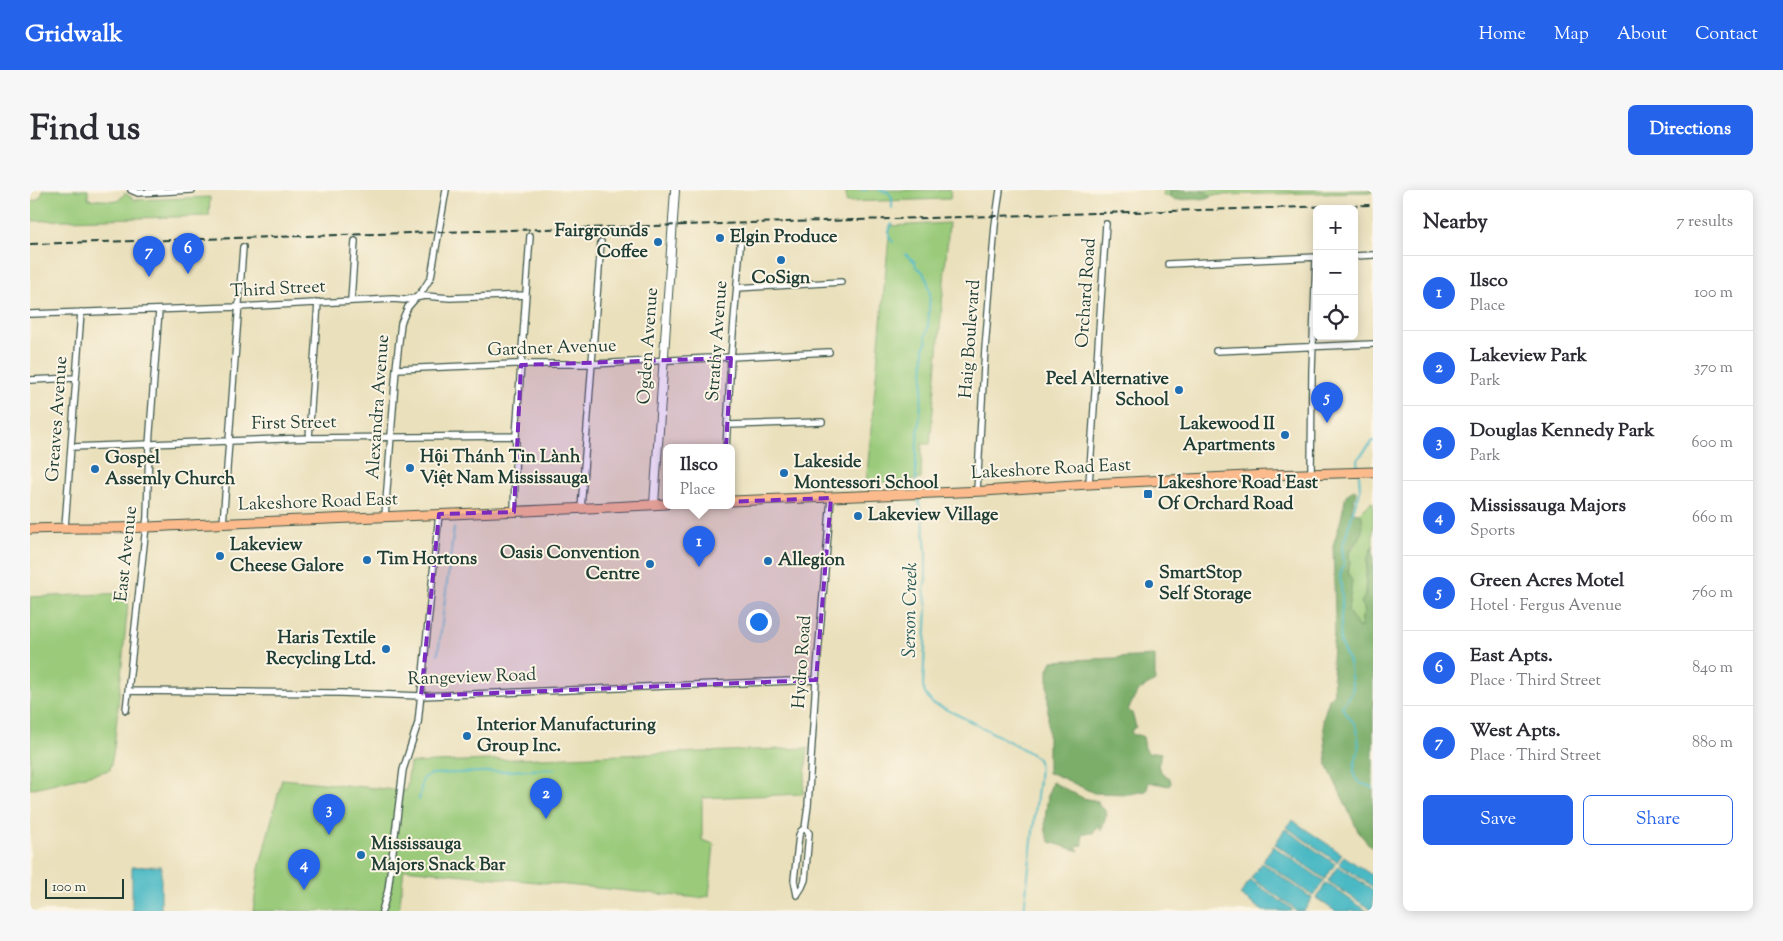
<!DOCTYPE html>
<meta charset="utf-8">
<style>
:root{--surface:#fff;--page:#f7f7f7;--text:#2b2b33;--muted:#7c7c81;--line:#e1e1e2;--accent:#2563eb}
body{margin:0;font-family:"Sorts Mill Goudy",serif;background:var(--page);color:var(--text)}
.controls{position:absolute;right:15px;top:15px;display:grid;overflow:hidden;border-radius:8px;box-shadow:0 2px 12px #0003}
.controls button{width:45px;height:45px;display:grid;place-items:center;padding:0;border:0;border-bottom:1px solid var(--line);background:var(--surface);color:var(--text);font:25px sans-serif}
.scale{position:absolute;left:15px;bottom:12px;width:79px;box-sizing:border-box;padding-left:5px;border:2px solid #1f3d34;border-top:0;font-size:14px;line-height:18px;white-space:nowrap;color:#1f3d34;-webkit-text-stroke:4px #fcf5e5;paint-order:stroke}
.you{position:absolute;left:728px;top:431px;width:18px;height:18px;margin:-12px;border:4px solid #fff;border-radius:50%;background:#1a73e8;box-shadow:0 0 0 8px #1a73e833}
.badge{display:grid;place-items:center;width:32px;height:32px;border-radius:50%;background:var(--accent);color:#fff;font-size:16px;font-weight:700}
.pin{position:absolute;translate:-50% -41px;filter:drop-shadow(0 1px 2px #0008)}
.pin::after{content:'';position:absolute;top:26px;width:18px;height:15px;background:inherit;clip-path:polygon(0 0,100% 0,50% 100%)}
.popup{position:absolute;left:633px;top:254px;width:72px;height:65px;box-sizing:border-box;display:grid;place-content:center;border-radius:8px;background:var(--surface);filter:drop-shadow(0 1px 4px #0005);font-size:16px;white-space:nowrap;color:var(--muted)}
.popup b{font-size:19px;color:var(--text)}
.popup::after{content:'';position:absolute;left:50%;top:100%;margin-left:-10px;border:10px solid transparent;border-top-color:var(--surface)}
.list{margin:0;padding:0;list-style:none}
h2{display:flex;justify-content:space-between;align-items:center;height:65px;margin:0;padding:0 20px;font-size:21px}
h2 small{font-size:16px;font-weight:400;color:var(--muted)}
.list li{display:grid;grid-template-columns:32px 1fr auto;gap:15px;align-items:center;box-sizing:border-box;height:75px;padding:0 20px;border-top:1px solid var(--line)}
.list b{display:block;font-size:19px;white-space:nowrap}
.list p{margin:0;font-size:16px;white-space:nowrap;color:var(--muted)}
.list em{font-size:16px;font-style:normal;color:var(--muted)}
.actions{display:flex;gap:10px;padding:15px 20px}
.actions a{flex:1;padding:11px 0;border:1px solid var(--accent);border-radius:8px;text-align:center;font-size:18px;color:var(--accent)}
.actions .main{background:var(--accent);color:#fff}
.icon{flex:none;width:28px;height:28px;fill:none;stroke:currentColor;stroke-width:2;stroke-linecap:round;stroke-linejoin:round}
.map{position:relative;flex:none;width:1343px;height:721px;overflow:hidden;border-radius:8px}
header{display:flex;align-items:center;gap:30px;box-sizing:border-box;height:70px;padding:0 25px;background:var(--accent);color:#fff}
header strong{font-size:24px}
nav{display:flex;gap:28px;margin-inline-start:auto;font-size:18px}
.intro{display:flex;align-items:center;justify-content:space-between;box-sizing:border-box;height:120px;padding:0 30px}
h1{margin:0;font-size:35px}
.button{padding:12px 22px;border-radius:8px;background:var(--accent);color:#fff;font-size:18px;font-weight:700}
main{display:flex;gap:30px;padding:0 30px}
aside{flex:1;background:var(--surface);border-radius:8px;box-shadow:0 2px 12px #0003}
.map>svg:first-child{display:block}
.green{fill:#9aca7a;stroke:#5c8457}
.forest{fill:#7bae6a;stroke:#4d764f}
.water{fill:#4bb9c4;stroke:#357b7c}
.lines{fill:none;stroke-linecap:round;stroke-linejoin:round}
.stream{stroke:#4bb9c4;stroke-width:2}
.minor-casing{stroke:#3d5548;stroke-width:8}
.tertiary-casing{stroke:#3d5548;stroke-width:10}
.primary-casing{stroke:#3d5548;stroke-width:11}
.minor{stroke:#fff;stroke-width:5.5}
.tertiary{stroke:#fff;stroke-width:8}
.primary{stroke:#fbbb8d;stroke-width:9}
.rail{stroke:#1f3d34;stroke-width:2;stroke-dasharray:8 4;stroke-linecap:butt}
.marked{fill:#7b2cbf;fill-opacity:0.2;stroke:#7b2cbf;stroke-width:4;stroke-dasharray:10 6;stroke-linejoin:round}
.poi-dot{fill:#1f6fb2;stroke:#fcf5e5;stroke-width:2}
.labels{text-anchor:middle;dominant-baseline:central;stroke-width:4;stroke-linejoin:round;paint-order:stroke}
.poi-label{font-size:18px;font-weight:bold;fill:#1f3d34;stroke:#fcf5e5;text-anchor:start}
.street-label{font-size:18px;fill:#1f3d34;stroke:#fcf5e5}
.water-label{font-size:19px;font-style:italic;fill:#2a5c58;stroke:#fcf5e5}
</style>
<header>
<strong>Gridwalk</strong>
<nav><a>Home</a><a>Map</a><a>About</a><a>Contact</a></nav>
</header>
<div class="intro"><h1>Find us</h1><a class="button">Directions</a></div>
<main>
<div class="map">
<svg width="1343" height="721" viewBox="0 0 1343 721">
<rect width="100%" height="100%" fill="#fcf5e5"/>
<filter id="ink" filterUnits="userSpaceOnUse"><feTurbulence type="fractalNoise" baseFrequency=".02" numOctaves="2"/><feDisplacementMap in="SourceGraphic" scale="10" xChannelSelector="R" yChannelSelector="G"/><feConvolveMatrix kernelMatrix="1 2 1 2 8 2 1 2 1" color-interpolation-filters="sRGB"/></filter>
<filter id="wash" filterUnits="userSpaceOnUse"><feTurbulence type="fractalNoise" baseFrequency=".0096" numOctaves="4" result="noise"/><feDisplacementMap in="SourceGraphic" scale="20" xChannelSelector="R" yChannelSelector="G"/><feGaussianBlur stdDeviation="1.12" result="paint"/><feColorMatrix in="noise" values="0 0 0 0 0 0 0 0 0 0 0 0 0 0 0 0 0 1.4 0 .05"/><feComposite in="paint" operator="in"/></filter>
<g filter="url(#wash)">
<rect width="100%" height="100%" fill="#eae0bc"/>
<!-- green -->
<path class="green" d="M13,0H58V9L88,11L95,3L105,10L180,7L179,26L0,31V12C7,11 12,7 13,0Z
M816,0H921L920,9L816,12Z
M1134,0H1343V2L1133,6Z
M919,33L900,254H892L891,289L836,294L860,36Z
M1343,312V355L1337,370L1335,406L1332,412L1335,422L1332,427L1331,437L1328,438L1318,421L1319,363C1321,358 1327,354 1329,349C1332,343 1333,329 1330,323L1339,314Z
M99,403L84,558L80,580L0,599V407Z
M778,558L773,604L672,608V650L684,654L679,706L669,708L374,679L369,721H223L229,679L252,589L376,601L380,573Z"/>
<!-- forest -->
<path class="forest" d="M1140,0H1155L1158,3L1160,0C1168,0 1177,0 1181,7L1172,9L1145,10L1140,8Z
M1325,299L1326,303L1321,322L1330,323L1332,327L1333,337L1329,350L1322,356L1319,363L1320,372L1318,382L1322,391L1318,421L1329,438L1331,437L1332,427L1335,422L1331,412L1335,406L1337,370L1343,355V659L1329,643L1297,575L1293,529L1299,509L1304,503L1302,469L1305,428L1303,356L1311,329L1316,305Z
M1125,466V491L1108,501L1098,520L1102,523L1106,537L1101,541L1103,545H1109L1113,547L1115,558L1119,564L1124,562L1132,563L1128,576L1132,583L1140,588L1141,593L1139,596L1119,592L1116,601L1099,604L1064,603L1024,584L1018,583V480L1022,471Z
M1022,592L1053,608L1068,611L1069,616L1074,619L1077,624L1071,641L1068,635L1063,643H1054L1052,646L1053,655L1046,656L1049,661L1020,652C1011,637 1017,620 1018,603L1019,602Z"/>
<!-- water -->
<path class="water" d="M1262,630L1312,664L1307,672L1256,637Z
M1255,639L1305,674L1295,689L1245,654Z
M1243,656L1294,691L1283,706L1233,671Z
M1314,666L1343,686V697L1309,674Z
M1232,673L1282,708L1274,721H1265L1263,717L1221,688Z
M131,676V720L102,721V677Z
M1308,676L1343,700V721L1298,691Z
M1220,690L1261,718L1262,721H1233L1210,705Z
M1296,693L1337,721H1305L1286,708Z"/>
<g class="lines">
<!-- stream -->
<path class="stream" d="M832,0H836
M849,0L858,2L862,7V18
M862,34L859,41V47L863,52
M875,64L885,72L886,77L893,82L897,90L900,102L898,138L895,147L897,152L894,156L893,197L892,201C890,234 883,267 887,301
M1328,280L1327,270L1343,251
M1329,285L1330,299L1312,358L1314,372L1310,385L1312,406L1310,452L1319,472L1323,500L1312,516C1314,525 1324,529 1327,539C1328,545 1329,556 1328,562C1326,572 1319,584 1329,592C1332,595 1339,595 1343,598
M888,308L893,331L896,361V389L894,399L897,417L893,495L895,504L903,514C916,518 1002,562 1008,569C1011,574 1009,584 1009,589L994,721
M408,464L424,338
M389,610L393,588L402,584L525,579"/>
</g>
</g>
<g filter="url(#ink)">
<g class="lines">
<defs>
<path id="minor" d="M101,0L108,3L162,0
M1324,66L1343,65
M1138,74L1287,67
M707,98L811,92
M321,111L325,51
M0,124L208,117L363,109L374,110L395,106L420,108L496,105
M1186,161L1343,154
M366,179L485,174H563L799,162
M0,190L46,188
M698,235L792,232
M279,248L288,112
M42,257L279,248L486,246
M696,258L701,168L711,45
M1281,283L1282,181L1286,67
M1059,294L1076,34
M947,301L955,159L965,35L970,0
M551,319L571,52
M484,322L486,246L500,46
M355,326L366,179L371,133L378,117L393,100L401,87L416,0
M193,334L213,57
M35,337L51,122
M98,501L311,503L391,506L786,490
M96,520L117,327L119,255L129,120
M775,638L778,616L786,490L801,308
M767,705L772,697L775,690L779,643L775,638
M767,705L764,690L769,645L771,641L775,638
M352,721L358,700L373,580L388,533L409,324"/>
<path id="tertiary" d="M624,315L645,0"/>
<path id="primary" d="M702,311L954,301L1059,294L1237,285L1343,282
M0,339C39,337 78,339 118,337C290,328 464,324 636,314"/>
</defs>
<!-- minor casing -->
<use href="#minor" class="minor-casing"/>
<!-- tertiary casing -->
<use href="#tertiary" class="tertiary-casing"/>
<!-- primary casing -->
<use href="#primary" class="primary-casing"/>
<!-- minor -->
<use href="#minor" class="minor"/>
<!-- tertiary -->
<use href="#tertiary" class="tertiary"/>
<!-- primary -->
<use href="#primary" class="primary"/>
<!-- rail -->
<path class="rail" d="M0,54L1343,15"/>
</g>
</g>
<!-- marked area -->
<path class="marked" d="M701,168L693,312L801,308L786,490L391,506L409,324L484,322L491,175Z"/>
<!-- markers -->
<g class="poi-dot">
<circle cx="690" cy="48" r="5"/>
<circle cx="628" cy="52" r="5"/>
<circle cx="751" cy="70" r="5"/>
<circle cx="1149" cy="200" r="5"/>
<circle cx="1255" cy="245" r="5"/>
<circle cx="380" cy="278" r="5"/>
<circle cx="65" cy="279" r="5"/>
<circle cx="754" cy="283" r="5"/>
<rect x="1113" y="299" width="10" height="10" rx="2.5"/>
<circle cx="828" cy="326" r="5"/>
<circle cx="190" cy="366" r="5"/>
<circle cx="337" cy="370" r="5"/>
<circle cx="738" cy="371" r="5"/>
<circle cx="620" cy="374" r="5"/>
<circle cx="1119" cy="394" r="5"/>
<circle cx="356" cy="459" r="5"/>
<circle cx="437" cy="546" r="5"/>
<circle cx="331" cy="665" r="5"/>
</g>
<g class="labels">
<!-- poi labels -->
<g class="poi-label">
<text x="618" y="42" text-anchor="end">Fairgrounds<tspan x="618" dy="21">Coffee</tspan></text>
<text x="700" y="48">Elgin Produce</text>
<text x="751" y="89" text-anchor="middle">CoSign</text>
<text x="1139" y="190" text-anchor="end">Peel Alternative<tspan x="1139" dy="21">School</tspan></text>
<text x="1245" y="235" text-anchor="end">Lakewood II<tspan x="1245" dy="21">Apartments</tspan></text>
<text x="390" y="268">Hội Thánh Tin Lành<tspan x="390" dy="21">Việt Nam Mississauga</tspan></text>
<text x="75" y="269">Gospel<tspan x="75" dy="21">Assemly Church</tspan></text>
<text x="764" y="273">Lakeside<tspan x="764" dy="21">Montessori School</tspan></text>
<text x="1128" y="294">Lakeshore Road East<tspan x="1128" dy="21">Of Orchard Road</tspan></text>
<text x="838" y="326">Lakeview Village</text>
<text x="200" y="356">Lakeview<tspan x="200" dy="21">Cheese Galore</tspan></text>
<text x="610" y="364" text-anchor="end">Oasis Convention<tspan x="610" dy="21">Centre</tspan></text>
<text x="347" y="370">Tim Hortons</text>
<text x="748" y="371">Allegion</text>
<text x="1129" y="384">SmartStop<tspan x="1129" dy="21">Self Storage</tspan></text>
<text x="346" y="449" text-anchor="end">Haris Textile<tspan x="346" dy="21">Recycling Ltd.</tspan></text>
<text x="447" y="536">Interior Manufacturing<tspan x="447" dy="21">Group Inc.</tspan></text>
<text x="341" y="655">Mississauga<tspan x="341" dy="21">Majors Snack Bar</tspan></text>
</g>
<!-- street labels -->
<g class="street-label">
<text transform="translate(248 100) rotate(-3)">Third Street</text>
<text transform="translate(1057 103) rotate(-86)">Orchard Road</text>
<text transform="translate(941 149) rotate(-86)">Haig Boulevard</text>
<text transform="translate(688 151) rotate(-86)">Strathy Avenue</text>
<text transform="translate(619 156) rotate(-86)">Ogden Avenue</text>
<text transform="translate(522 159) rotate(-2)">Gardner Avenue</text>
<text transform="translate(349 217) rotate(-86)">Alexandra Avenue</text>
<text transform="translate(28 229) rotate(-86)">Greaves Avenue</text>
<text transform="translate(264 234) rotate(-1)">First Street</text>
<text transform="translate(1021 280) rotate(-3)">Lakeshore Road East</text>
<text transform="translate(288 313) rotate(-2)">Lakeshore Road East</text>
<text transform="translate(97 364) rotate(-84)">East Avenue</text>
<text transform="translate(773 472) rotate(-86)">Hydro Road</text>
<text transform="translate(442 488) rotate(-2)">Rangeview Road</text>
</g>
<!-- water labels -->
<g class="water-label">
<text transform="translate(881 420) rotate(-89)">Serson Creek</text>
</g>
</g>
</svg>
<div class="controls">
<button>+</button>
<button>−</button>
<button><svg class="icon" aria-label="locate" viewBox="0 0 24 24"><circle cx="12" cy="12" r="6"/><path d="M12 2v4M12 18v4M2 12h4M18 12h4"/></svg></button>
</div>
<div class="scale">100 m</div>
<div class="you"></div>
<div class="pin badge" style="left:669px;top:377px">1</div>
<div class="popup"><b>Ilsco</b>Place</div>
<div class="pin badge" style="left:516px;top:629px">2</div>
<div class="pin badge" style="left:299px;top:645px">3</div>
<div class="pin badge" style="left:274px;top:700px">4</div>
<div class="pin badge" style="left:1297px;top:233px">5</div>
<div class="pin badge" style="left:158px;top:84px">6</div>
<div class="pin badge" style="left:119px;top:87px">7</div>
</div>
<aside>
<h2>Nearby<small>7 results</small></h2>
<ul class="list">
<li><span class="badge">1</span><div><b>Ilsco</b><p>Place</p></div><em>100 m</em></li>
<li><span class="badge">2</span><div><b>Lakeview Park</b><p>Park</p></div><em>370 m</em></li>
<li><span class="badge">3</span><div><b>Douglas Kennedy Park</b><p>Park</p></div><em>600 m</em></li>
<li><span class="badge">4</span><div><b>Mississauga Majors</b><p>Sports</p></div><em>660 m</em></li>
<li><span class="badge">5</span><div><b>Green Acres Motel</b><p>Hotel · Fergus Avenue</p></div><em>760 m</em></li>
<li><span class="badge">6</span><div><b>East Apts.</b><p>Place · Third Street</p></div><em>840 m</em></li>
<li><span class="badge">7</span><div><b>West Apts.</b><p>Place · Third Street</p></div><em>880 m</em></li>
</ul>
<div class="actions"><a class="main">Save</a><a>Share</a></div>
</aside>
</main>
